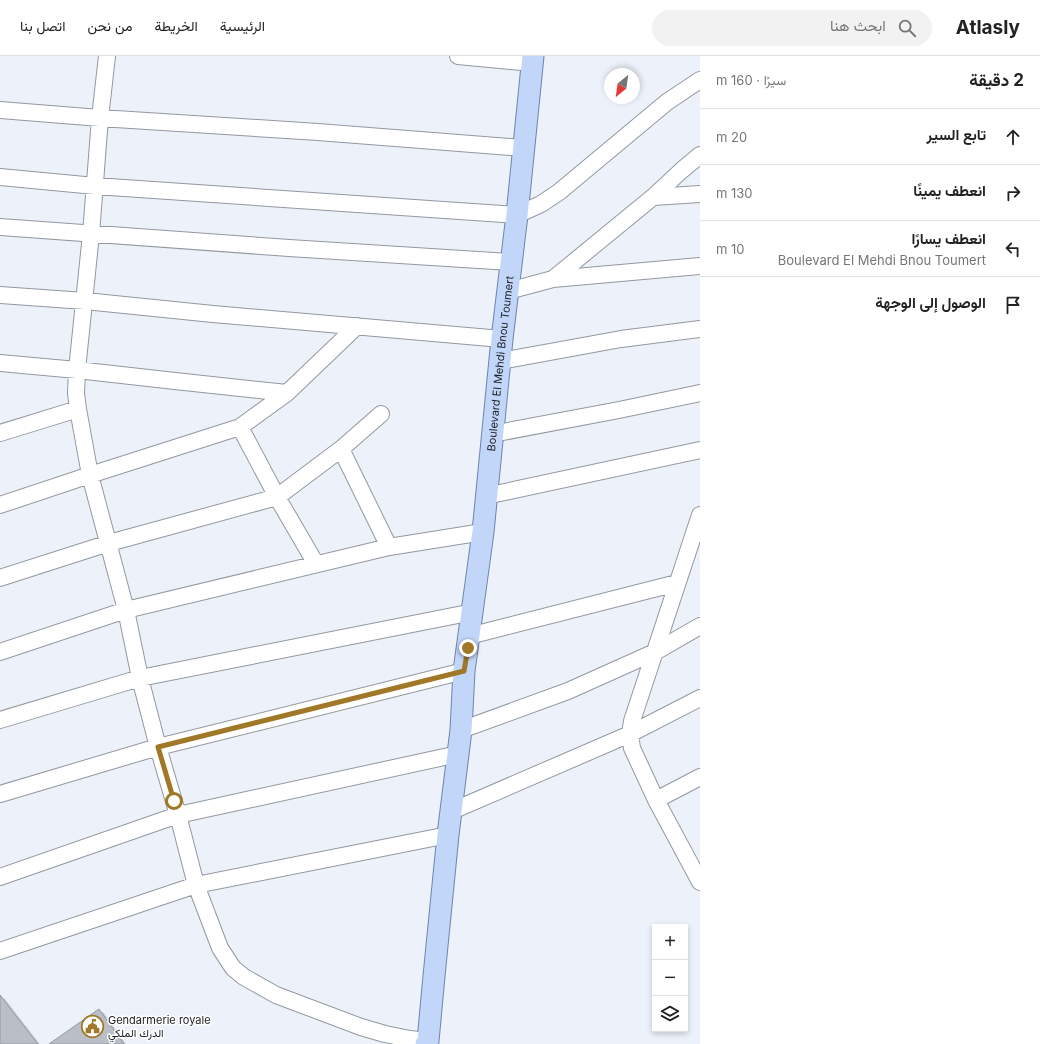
<!DOCTYPE html>
<html lang="ar">
<meta charset="utf-8">
<style>
:root{--surface:#fff;--page:#f2f2f2;--text:#222;--muted:#767676;--line:#e0e0e0}
body{margin:0;font-family:Inter,Vazirmatn,sans-serif;background:var(--page);color:var(--text);direction:rtl}
.controls{position:absolute;right:12px;bottom:12px;display:grid;overflow:hidden;border-radius:0px;box-shadow:0 2px 6px #0003}
.controls button{width:36px;height:36px;display:grid;place-items:center;padding:0;border:0;border-bottom:1px solid var(--line);background:var(--surface);color:var(--text);font:20px sans-serif}
.compass{position:absolute;left:604px;top:12px;width:36px;height:36px;border-radius:50%;background:var(--surface);box-shadow:0 2px 6px #0003;rotate:209deg}
.stop{position:absolute;width:12px;height:12px;margin:-9px;border:3px solid #a17827;border-radius:50%;background:#fff}
.stop.end{background:#a17827;border-color:#fff;box-shadow:0 1px 4px #0008}
.list{margin:0;padding:0;list-style:none}
h2{display:flex;justify-content:space-between;align-items:center;height:52px;margin:0;padding:0 16px;font-size:17px}
h2 small{font-size:13px;font-weight:400;color:var(--muted)}
.list li{display:grid;grid-template-columns:26px 1fr auto;gap:12px;align-items:center;box-sizing:border-box;height:56px;padding:0 16px;border-top:1px solid var(--line)}
.list b{display:block;font-size:15px;white-space:nowrap}
.list p{margin:0;font-size:13px;white-space:nowrap;color:var(--muted)}
.list em{font-size:13px;font-style:normal;color:var(--muted)}
.icon{flex:none;width:22px;height:22px;fill:none;stroke:currentColor;stroke-width:2;stroke-linecap:round;stroke-linejoin:round}
.map{position:relative;flex:none;width:700px;height:988px;overflow:hidden;direction:ltr}
header{display:flex;align-items:center;gap:24px;box-sizing:border-box;height:56px;padding:0 20px;background:var(--surface);border-bottom:1px solid var(--line)}
header strong{font-size:19px}
nav{display:flex;gap:22px;margin-inline-start:auto;font-size:14px}
.search{width:280px;height:36px;background:var(--page);display:flex;align-items:center;gap:10px;box-sizing:border-box;padding:0 14px;border-radius:22px;color:var(--muted);font-size:15px}
main{display:flex}
aside{flex:1;background:var(--surface)}
.map>svg:first-child{display:block}
.building{fill:#babfc7;stroke:#9398a0;filter:url(#shadow)}
.lines{fill:none;stroke-linecap:round;stroke-linejoin:round}
.minor-casing{stroke:#9398a0;stroke-width:18}
.major-casing{stroke:#6d84ab;stroke-width:23}
.minor{stroke:#fff;stroke-width:16}
.major{stroke:#c2d6fa;stroke-width:21}
.route{stroke:#a17827;stroke-width:5}
.labels{text-anchor:middle;dominant-baseline:central;stroke-width:3;stroke-linejoin:round;paint-order:stroke}
.street-label{font-size:11px;fill:#1b1d20;stroke:#fefefe}
.poi-label{font-size:11px;fill:#1b1d20;stroke:#fefefe;text-anchor:start}
</style>
<header>
<strong>Atlasly</strong>
<div class="search"><svg class="icon" aria-label="search" viewBox="0 0 24 24"><circle cx="10" cy="10" r="6"/><path d="M15 15l6 6"/></svg>ابحث هنا</div>
<nav><a>الرئيسية</a><a>الخريطة</a><a>من نحن</a><a>اتصل بنا</a></nav>
</header>
<main>
<aside>
<h2>2 دقيقة<small>سيرًا · 160 m</small></h2>
<ul class="list">
<li><svg class="icon" aria-label="ahead" viewBox="0 0 24 24"><path d="M12 20V5M6 11l6-6 6 6"/></svg><div><b>تابع السير</b></div><em>20 m</em></li>
<li><svg class="icon" aria-label="right" viewBox="0 0 24 24"><path d="M7 20v-9h11M14 6l5 5-5 5"/></svg><div><b>انعطف يمينًا</b></div><em>130 m</em></li>
<li><svg class="icon" aria-label="left" viewBox="0 0 24 24"><path d="M17 20v-9H6M10 6l-5 5 5 5"/></svg><div><b>انعطف يسارًا</b><p>Boulevard El Mehdi Bnou Toumert</p></div><em>10 m</em></li>
<li><svg class="icon" aria-label="arrive" viewBox="0 0 24 24"><path d="M6 21V4h12l-3 4 3 4H6"/></svg><div><b>الوصول إلى الوجهة</b></div></li>
</ul>
</aside>
<div class="map">
<svg width="700" height="988" viewBox="0 0 700 988">
<defs>
<filter id="shadow"><feDropShadow dx="3.5" dy="3.5" stdDeviation="0" flood-color="#0004"/></filter>
</defs>
<rect width="100%" height="100%" fill="#ecf1fa"/>
<!-- building -->
<path class="building" d="M0,939L38,988H0Z
M99,953L124,988H49Z"/>
<g class="lines">
<defs>
<path id="minor" d="M107,0L100,62L91,178L77,314L76,337L78,353L90,419L126,554L140,622L158,691L178,759L196,829L220,892L233,912L244,921L276,939L361,971L385,978L410,983L428,985
M458,0L532,7
M0,54L100,62L318,76L523,92
M0,121L95,130L517,159L541,148L559,136L667,46L700,24
M653,141L700,138
M0,171L289,192L511,206
M553,223L653,141L682,114L700,99
M508,235L553,223L700,210
M0,239L85,245L213,258L502,283
M501,305L621,283L700,273
M0,307L77,314L175,325L287,337L357,270
M240,371L277,441L316,508
M0,377L78,353
M492,378L619,354L700,337
M341,393L389,491
M486,440L700,394
M0,449L90,419L240,371L287,337
M700,459L632,665L630,678L632,692L656,744L700,826
M0,522L109,487L277,441L341,393L381,358
M469,580L677,527
M0,596L126,554L389,491L483,476
M0,664L140,622L473,556
M461,674L568,635L655,596L700,570
M0,738L158,691L464,615
M656,744L700,721
M452,755L630,678L700,642
M0,821L178,759L458,698
M0,895L196,829L448,779"/>
<g id="major">
<path id="s1" d="M426,988L428,985L434,920L448,779L461,674L464,615L483,476L502,283L517,159L533,0"/>
</g>
</defs>
<!-- minor casing -->
<use href="#minor" class="minor-casing"/>
<!-- major casing -->
<use href="#major" class="major-casing"/>
<!-- minor -->
<use href="#minor" class="minor"/>
<!-- major -->
<use href="#major" class="major"/>
</g>
<g class="lines">
<!-- route -->
<path class="route" d="M174,745L158,691L464,615L468,592"/>
</g>
<!-- icons -->
<defs>
<symbol id="civic-ring" viewBox="-11 -11 22 22"><circle r="9.5" fill="#fefefe" stroke="#a17827" stroke-width="1.5"/><path d="M-.6-6.5H3V-4.5H.6V-3L4-1V1h2V6H-6V1h2V-1L-.6-3ZM-1.2 2.5V6h2.4V2.5Z" fill="#a17827"/></symbol>
</defs>
<g fill-rule="evenodd">
<use href="#civic-ring" x="80" y="958" width="25" height="25"/>
</g>
<g class="labels">
<!-- street labels -->
<g class="street-label">
<text stroke="none"><textPath href="#s1" startOffset="685">Boulevard El Mehdi Bnou Toumert</textPath></text>
</g>
<!-- poi labels -->
<g class="poi-label">
<text x="108" y="964">Gendarmerie royale<tspan x="108" dy="13">الدرك الملكي</tspan></text>
</g>
</g>
</svg>
<div class="controls">
<button>+</button>
<button>−</button>
<button><svg class="icon" aria-label="layers" viewBox="0 0 24 24"><path d="M12 4l9 5-9 5-9-5zM3 14l9 5 9-5"/></svg></button>
</div>
<svg class="compass" viewBox="-18 -18 36 36"><path d="M0-13l5 13h-10z" fill="#e53935"/><path d="M0 13l5-13h-10z" fill="#767676"/></svg>
<div class="stop" style="left:174px;top:745px"></div>
<div class="stop end" style="left:468px;top:592px"></div>
</div>
</main>
